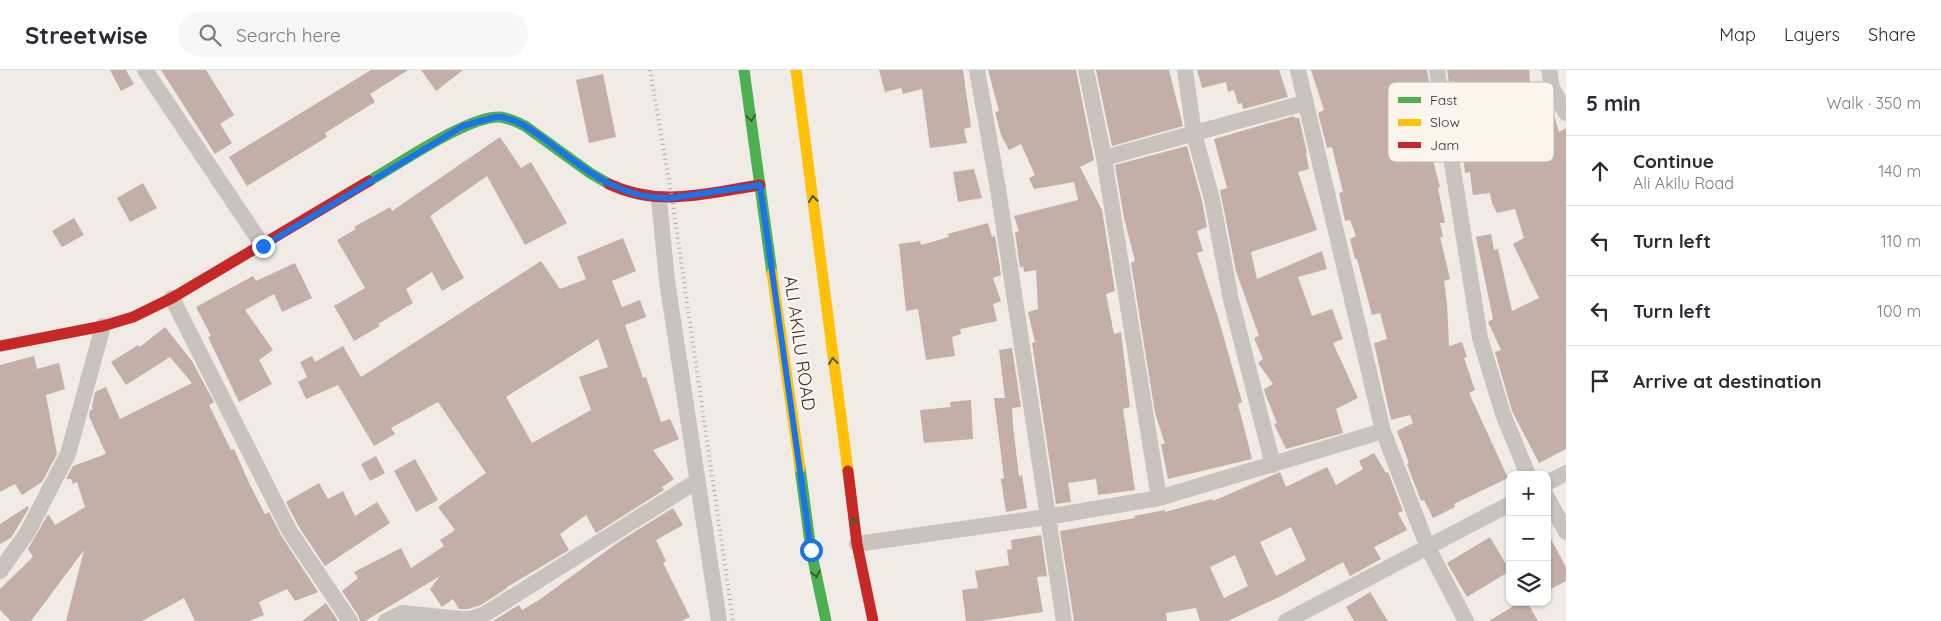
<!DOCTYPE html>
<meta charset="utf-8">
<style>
:root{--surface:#fff;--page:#f7f7f7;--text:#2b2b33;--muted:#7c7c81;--line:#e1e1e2}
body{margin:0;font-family:Quicksand,sans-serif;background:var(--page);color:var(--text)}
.controls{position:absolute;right:15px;bottom:15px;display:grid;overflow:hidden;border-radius:10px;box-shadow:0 1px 4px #0004}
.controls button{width:45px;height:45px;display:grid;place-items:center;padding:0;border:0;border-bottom:1px solid var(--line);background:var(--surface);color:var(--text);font:25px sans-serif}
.stop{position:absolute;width:15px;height:15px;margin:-11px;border:4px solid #1a73e8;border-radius:50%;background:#fff}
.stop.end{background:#1a73e8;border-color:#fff;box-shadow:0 1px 5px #0008}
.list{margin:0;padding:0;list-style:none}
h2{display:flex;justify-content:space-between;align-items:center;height:65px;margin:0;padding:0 20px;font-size:21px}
h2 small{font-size:16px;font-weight:400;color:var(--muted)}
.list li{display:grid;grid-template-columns:32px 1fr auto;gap:15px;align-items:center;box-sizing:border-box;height:70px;padding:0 20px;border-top:1px solid var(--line)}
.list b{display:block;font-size:19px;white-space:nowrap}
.list p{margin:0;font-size:16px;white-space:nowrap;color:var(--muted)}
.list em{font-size:16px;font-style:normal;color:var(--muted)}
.icon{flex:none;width:28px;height:28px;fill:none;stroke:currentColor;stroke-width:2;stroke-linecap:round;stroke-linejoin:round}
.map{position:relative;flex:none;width:1566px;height:551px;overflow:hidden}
header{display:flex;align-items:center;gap:30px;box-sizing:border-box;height:70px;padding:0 25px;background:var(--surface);border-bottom:1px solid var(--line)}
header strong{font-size:24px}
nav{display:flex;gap:28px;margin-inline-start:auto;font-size:18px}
.search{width:350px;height:45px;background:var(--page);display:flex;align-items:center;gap:12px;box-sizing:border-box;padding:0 18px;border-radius:28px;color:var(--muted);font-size:19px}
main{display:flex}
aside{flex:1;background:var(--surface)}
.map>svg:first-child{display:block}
.building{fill:#c3afa7;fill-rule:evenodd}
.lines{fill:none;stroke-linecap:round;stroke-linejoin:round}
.street{stroke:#c9c3be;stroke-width:16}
.fast{stroke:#4caf50;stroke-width:11}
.slow{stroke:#ffc107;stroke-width:11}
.jam{stroke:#c62828;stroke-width:11}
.rail{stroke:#b1aca8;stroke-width:4;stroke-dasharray:1 4;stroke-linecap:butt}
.oneway{stroke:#415c38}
.route{stroke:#1a73e8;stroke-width:6}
.labels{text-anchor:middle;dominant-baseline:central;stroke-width:5;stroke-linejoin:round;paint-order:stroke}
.street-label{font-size:18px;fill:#3b302b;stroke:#fbf5ee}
.key{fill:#fbf5ee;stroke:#c1bab4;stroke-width:1}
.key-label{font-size:14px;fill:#3b302b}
</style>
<header>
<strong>Streetwise</strong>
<div class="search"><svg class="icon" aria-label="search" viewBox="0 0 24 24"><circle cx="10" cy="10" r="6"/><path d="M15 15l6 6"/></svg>Search here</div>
<nav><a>Map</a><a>Layers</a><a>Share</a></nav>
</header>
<main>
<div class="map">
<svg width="1566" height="551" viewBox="0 0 1566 551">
<rect width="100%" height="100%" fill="#f0ebe5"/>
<!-- building -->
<path class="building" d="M110,0H126L134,14L121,21Z
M161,0H206L234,45L220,54L232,73L215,84Z
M371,0H408L370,24L375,32L325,63L327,67L247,116L229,87Z
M421,0H463L436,21Z
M879,0H963L971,57L964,59L967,73L930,78L922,19L903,24L901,18L885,22Z
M988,0H1076L1094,90L1080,97L1102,140L1115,221L1106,224L1114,264L1121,262L1130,337L1123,339L1135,420L1098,425L1096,409L1068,413L1071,432L1056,434L1032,273L1035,272L1028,242L1038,239L1036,200L1024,202L1023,196L1020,198L1015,162L1019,161L1014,146L1078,130L1074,112L1034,119L1029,108L1035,105L1021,74L1009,80L1001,65L995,42L999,41Z
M1096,0H1169L1183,56L1112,76Z
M1197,0H1279L1288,27L1243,39L1242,33L1238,34L1234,20L1228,22L1226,12L1202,18Z
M1311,0H1427L1430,17L1424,18L1427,28L1424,29L1435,52L1436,60L1426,64L1440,117L1438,118L1445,153H1440L1443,167H1440L1450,209L1444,211L1447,233L1449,276L1462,272L1467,287L1464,288L1475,320L1469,323L1508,408L1454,434L1455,437L1433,448L1424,430L1421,431L1407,394L1409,393L1397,361L1413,353L1410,345L1391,350L1374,273L1387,269L1380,243L1372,245L1357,189H1355L1350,169L1356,166L1350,150L1345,151L1339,123L1343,122L1332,77L1327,78L1318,43L1324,40Z
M1447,0H1529L1532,33H1534L1536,47L1553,42L1559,62L1566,58V379L1539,393L1512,341L1495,282L1501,280L1488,252L1493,249L1476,167L1491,164L1494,180L1498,179L1512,241L1539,228L1513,174L1524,168L1515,139L1497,143L1492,133L1490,123L1473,125L1470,102L1465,103L1460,53H1464L1460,18L1455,19L1454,11L1449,12Z
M603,4L616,67L589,73L576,10Z
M1294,46L1295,48H1299L1307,83L1306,84L1309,99L1298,102L1317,160L1251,182L1257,209L1322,181L1327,199L1298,207L1312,246L1332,239L1343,269L1333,273L1358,328L1336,339L1343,363L1286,379L1274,354L1277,353L1266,326L1264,319L1273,314L1258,293L1263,289L1254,268L1259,266L1236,201L1220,120L1227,118L1214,69Z
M500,67L521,98L531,92L567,153L525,175L487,106L430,146L464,208L442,221L432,202L406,219L413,233L378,254L380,256L354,271L334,236L365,218L337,170L356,159L354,157L390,137L392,141Z
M1187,76L1202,131L1207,157L1197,161L1203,181L1197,183L1218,247L1242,332L1238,334L1252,389L1168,409L1161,374H1165L1155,343L1131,193L1135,191L1124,148L1115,95Z
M974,99L982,128L958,132L953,102Z
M143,113L157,138L130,152L117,128Z
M74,148L84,165L62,177L52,161Z
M988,153L992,167L995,166L1001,205L993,208L1001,231L993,234L997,251L960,259L961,264L952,267L955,286L926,290L918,239L906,241L899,174L920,171L921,175L949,167L948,164Z
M623,168L636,201L612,211L622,237L640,230L646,247L625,255L643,308L646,307L661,352L670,349L679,369L653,380L674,409L662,417L664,420L596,463L586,445L560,464L569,480L507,517V518L481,535L468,539H459L453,529L442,537L430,519L440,506L365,551H360L358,545L342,521L358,508L354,502L401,478L411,498L444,476L440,470L455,460L438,437L486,403L438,332L391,358L395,364L374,376L338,315L306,329L298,312L307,307L300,292L312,286L315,292L343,276L361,307L541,191L560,219L586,209L577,187ZM598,269L608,297L579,307L591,340L532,373L506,327Z
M295,193L312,228L282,242L274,224L245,240L273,280L259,290L272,314L239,332L208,267L211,266L196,237L253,206L256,211Z
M165,257L192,291L214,332L209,335L231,380L234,379L250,415L265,444L269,442L282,467L318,522L295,531L287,519L259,532L264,545L249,551H195L184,528L142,551H66L84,480L31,551H11L0,540V519L33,487L28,479L47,446L49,445L55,455L85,437L77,412L73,414L71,409H66L73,396L106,384L89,346L90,340L93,339L92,336L95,322L106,317L120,349L192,313L170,287L126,315L111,292L138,275L140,277Z
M1012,278L1021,337L1012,338L1013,356L1019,406L1022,405L1027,438L1006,442L1001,409L1004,408L994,328H1005L999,280Z
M34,286L37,299L59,293L65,319L46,325L57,384L42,412L22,425L15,414L0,422V295Z
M971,330L973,369L924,373L920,340L951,337L950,332Z
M1374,383L1386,403L1388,402L1403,441L1398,443L1407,460L1374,477L1381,489L1350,506L1343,492L1283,525L1228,551H1200L1196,538L1166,543L1167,551H1074L1060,461L1135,448L1134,446L1165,440V442L1212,429L1213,431L1280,402L1286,417L1327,397L1336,415L1363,399L1359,391ZM1291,457L1306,490L1276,506L1260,472ZM1235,485L1248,516L1224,528L1210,497Z
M376,386L385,403L370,411L361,394Z
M415,389L438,430L416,442L394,401Z
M319,413L328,429L343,421L355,446L377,432L390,453L325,496L299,457L286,432Z
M28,436L29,438L11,468L0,474V454Z
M673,438L683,455L656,470L666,491L663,493L690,547L681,551H493L519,535L522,540L539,530L620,471Z
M1547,462L1566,497V511L1547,521Z
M1041,465L1047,506L1037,507L1043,542L982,551H966L962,520L978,518L975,501L1009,495L1007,480L1012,479L1011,470Z
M1490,467L1510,501L1467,527L1447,493Z
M1370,522L1388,551H1354L1346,537Z
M1520,532H1527L1538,551H1489Z
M326,533L338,551H302Z"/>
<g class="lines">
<!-- street -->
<path class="street" d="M145,0L263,176
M977,0L998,119L1064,551
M1086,0L1104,88L1159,428
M1185,0L1194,64L1212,129L1231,230L1273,395
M1298,0L1383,361L1428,478L1466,551
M1437,0L1480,268L1503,344L1528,405
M1549,0L1552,18L1566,43
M1104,88L1304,33
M659,129L667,211L719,551
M172,228L290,462L350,551
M1547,413L1566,403
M1547,427L1566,462
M857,474L1047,447L1159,428L1383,361
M0,501L27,463L68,384L103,256
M386,551L403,543L460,549H470L485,544L697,411
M1286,551L1510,434"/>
<!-- fast -->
<path class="fast" d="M744,0L772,203
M369,111C398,95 469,45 500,47C509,48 517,52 525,56L590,103L609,114
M800,398L811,480L826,551"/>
<!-- slow -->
<path class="slow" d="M796,0L848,401
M772,203L800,398"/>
<!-- jam -->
<path class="jam" d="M609,114C660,138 707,123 760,115
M0,276L103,256L133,247L172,228L369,111
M848,401L857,474L873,551"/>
<!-- rail -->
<path class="rail" d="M650,0L672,128L733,551"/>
</g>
<!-- one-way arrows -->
<defs><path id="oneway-chevron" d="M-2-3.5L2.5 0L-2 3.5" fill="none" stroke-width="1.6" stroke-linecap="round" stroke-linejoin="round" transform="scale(1.25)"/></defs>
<g class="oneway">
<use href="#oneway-chevron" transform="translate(751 48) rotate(82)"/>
<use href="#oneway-chevron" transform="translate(813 129) rotate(-97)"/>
<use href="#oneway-chevron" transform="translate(833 291) rotate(-97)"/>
<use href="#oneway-chevron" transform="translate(854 452) rotate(-98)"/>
<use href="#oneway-chevron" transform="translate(816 504) rotate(79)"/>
</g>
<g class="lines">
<!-- route -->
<path class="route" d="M263,176L463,56C472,54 492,46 500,47C518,49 533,61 547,71C586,100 620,130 672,128L760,115L811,480"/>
</g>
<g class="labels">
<!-- street labels -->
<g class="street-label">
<text transform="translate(800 273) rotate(82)">ALI AKILU ROAD</text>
</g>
</g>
<!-- legend -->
<rect x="1388" y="12" width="166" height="80" rx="8" class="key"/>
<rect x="1398" y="27" width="23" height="6" fill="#4caf50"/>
<rect x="1398" y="49" width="23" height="7" fill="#ffc107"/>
<rect x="1398" y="72" width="23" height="6" fill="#c62828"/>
<g class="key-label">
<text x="1430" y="35">Fast</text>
<text x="1430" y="57">Slow</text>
<text x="1430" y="80">Jam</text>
</g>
</svg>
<div class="controls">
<button>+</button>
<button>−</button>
<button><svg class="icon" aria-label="layers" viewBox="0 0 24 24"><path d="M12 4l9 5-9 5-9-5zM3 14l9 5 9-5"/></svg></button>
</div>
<div class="stop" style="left:811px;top:480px"></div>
<div class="stop end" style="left:263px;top:176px"></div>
</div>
<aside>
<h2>5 min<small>Walk · 350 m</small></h2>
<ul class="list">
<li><svg class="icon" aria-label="ahead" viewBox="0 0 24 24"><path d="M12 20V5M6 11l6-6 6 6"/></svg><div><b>Continue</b><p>Ali Akilu Road</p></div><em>140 m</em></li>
<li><svg class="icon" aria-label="left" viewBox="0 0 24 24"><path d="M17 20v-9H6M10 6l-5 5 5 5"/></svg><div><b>Turn left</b></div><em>110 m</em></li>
<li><svg class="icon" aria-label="left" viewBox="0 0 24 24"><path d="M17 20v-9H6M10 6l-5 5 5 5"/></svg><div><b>Turn left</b></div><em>100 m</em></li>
<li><svg class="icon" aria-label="arrive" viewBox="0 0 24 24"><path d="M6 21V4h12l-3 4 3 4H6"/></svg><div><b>Arrive at destination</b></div></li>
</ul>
</aside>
</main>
